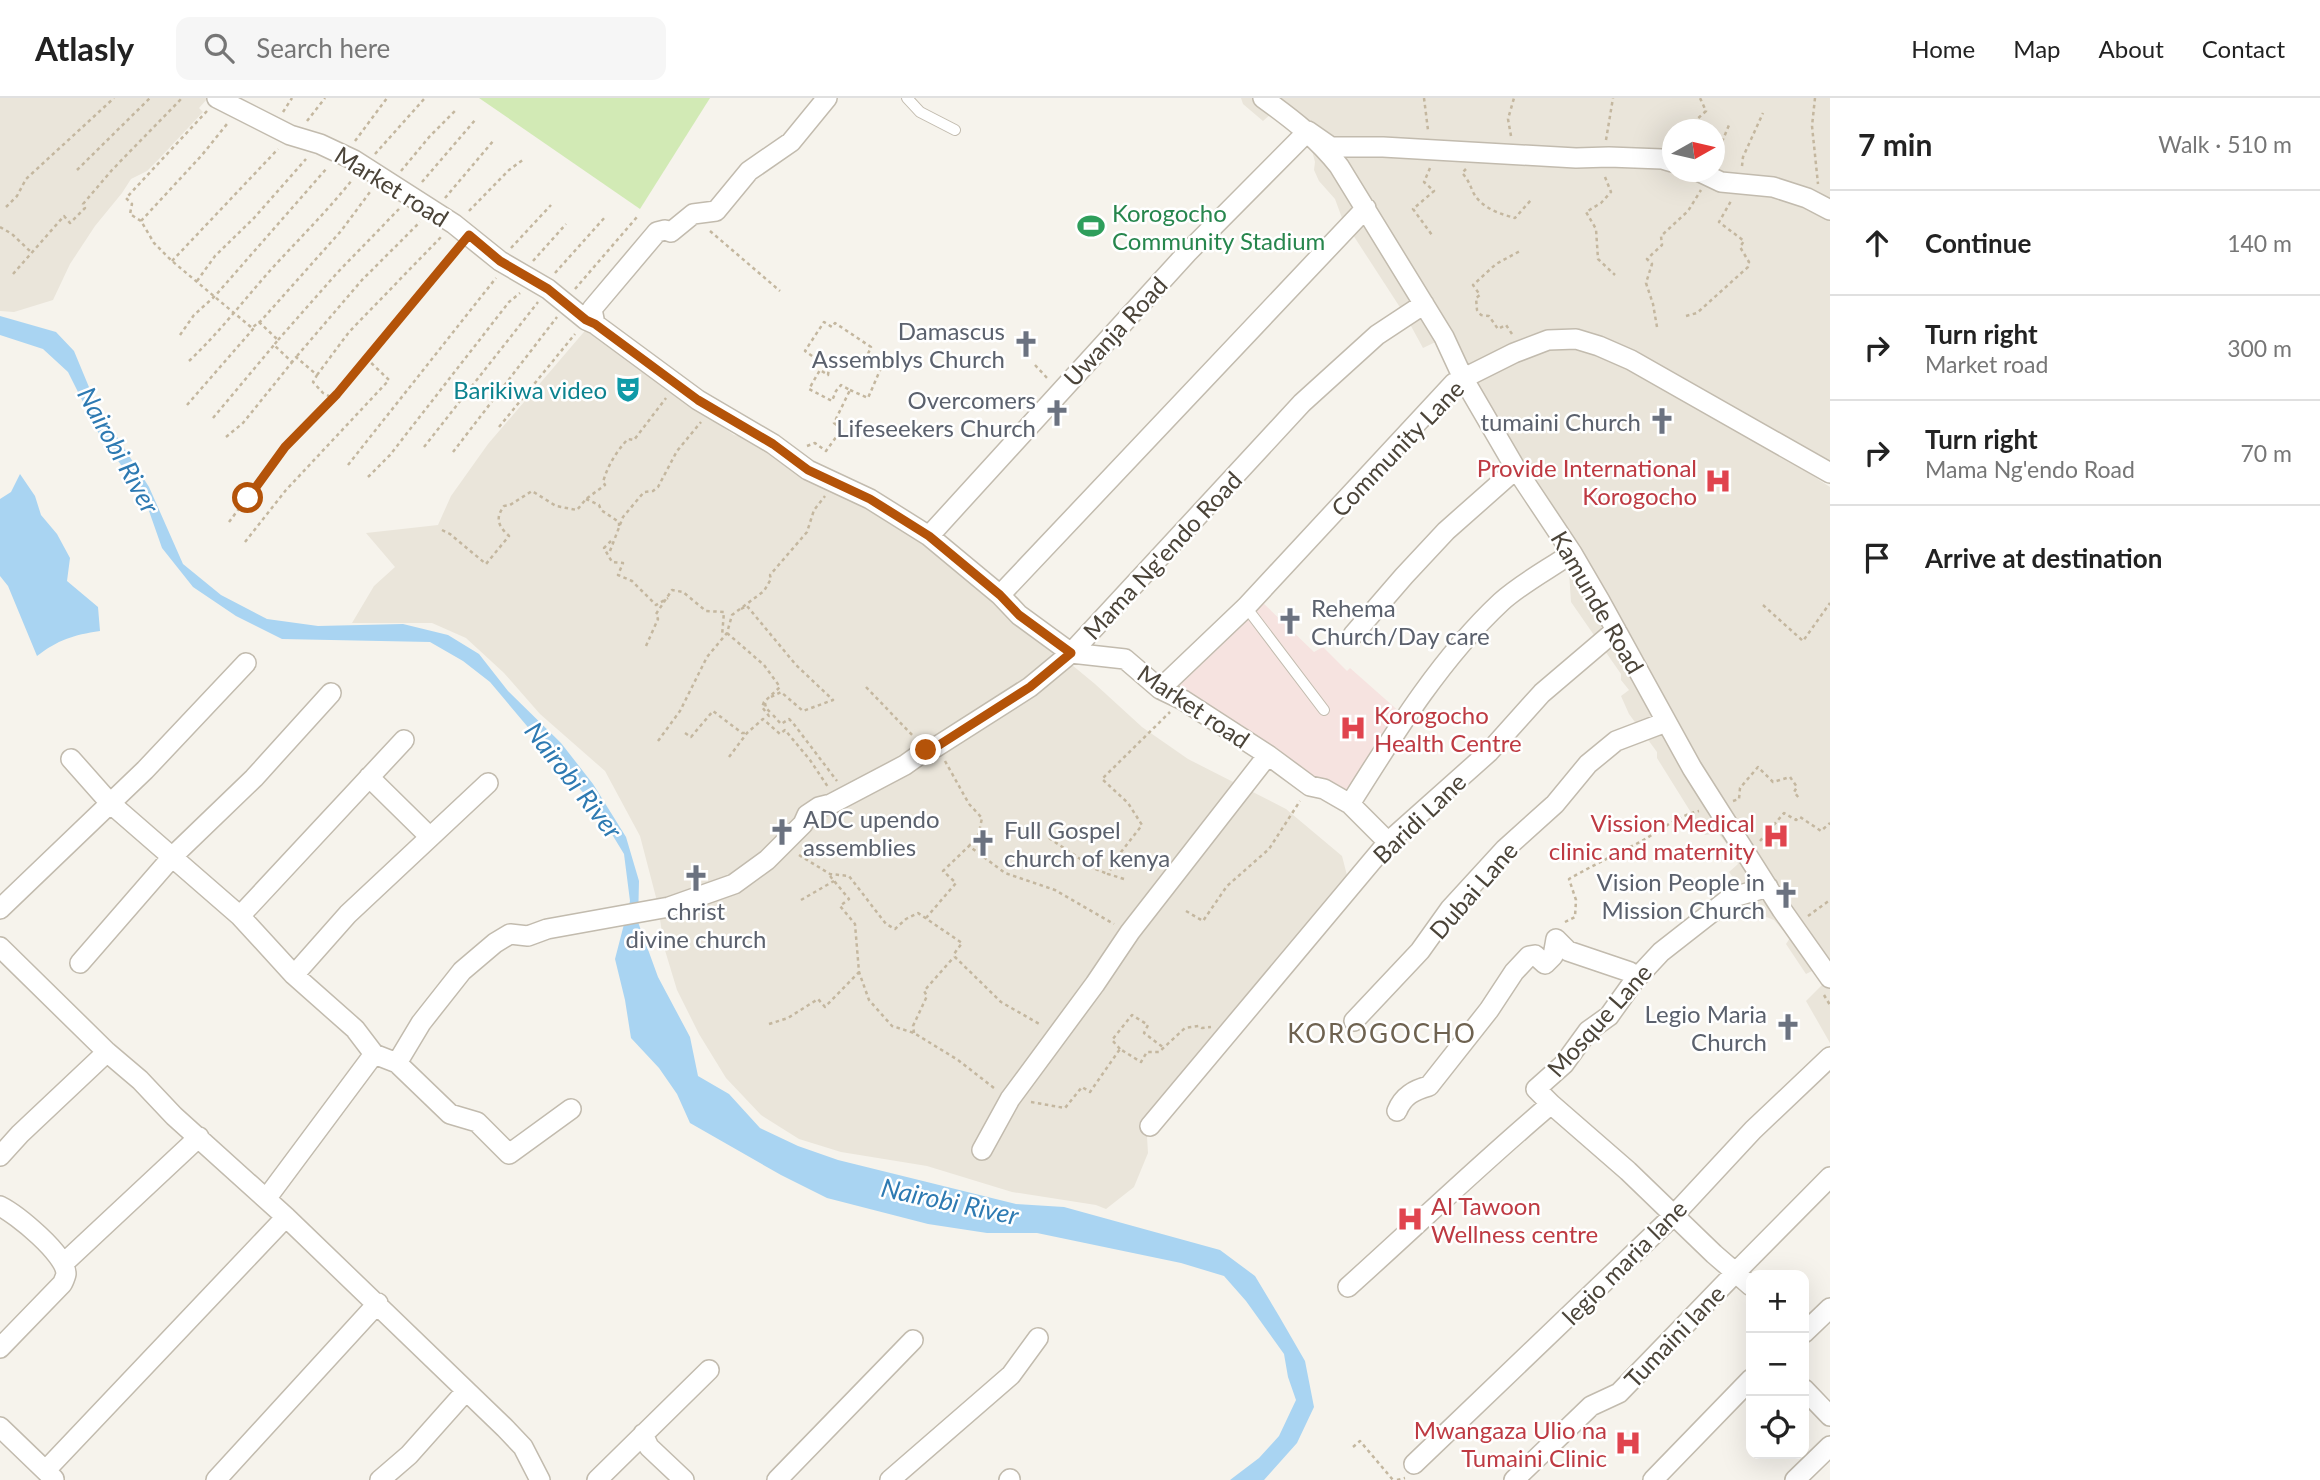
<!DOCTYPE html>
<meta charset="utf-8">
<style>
:root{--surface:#fff;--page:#f6f6f6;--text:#222;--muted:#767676;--line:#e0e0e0}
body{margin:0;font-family:Lato,sans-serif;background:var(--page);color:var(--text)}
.controls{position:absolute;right:21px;bottom:21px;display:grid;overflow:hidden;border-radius:14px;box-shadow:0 7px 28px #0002}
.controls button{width:63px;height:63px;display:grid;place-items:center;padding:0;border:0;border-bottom:2px solid var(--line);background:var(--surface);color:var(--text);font:35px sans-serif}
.compass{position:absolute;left:1662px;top:21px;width:63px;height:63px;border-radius:50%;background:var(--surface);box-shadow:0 7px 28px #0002;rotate:82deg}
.stop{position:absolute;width:21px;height:21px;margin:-16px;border:5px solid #b45309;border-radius:50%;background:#fff}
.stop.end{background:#b45309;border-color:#fff;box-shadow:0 2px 7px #0008}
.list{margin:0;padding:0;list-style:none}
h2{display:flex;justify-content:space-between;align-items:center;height:91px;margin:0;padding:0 28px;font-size:30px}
h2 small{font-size:23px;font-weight:400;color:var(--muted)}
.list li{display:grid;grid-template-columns:46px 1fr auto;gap:21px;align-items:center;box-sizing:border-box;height:105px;padding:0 28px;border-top:2px solid var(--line)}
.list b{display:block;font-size:26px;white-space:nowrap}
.list p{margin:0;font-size:23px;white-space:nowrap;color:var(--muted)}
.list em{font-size:23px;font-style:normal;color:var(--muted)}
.icon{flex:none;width:38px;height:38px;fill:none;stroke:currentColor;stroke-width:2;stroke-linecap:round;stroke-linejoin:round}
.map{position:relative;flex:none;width:1830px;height:1382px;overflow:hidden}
header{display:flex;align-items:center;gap:42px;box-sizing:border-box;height:98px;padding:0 35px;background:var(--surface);border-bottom:2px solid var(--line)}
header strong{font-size:33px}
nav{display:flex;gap:38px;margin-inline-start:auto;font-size:24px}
.search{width:490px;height:63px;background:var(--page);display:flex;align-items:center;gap:18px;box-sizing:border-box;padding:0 24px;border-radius:14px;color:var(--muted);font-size:26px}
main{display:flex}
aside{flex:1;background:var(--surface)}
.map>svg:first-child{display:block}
.residential{fill:#eae5da;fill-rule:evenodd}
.medical{fill:#f6e3e0}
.green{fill:#d2eab5}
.water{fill:#a9d4f2}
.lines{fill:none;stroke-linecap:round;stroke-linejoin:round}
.service-casing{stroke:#c2bbae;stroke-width:12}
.minor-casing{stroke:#c2bbae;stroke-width:22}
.path{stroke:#c4b79f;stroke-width:2.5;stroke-dasharray:3.5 3.5;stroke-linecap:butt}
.service{stroke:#fff;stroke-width:10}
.minor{stroke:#fff;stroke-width:19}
.route{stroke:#b45309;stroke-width:9}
.labels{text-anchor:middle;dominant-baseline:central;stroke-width:5;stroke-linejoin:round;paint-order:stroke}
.street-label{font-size:24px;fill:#4b4439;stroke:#fff}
.leisure-label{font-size:24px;fill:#27864d;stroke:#fff;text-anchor:start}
.worship-label{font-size:24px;fill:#5b616d;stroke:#fff;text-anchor:end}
.culture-label{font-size:24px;fill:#0d838f;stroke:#fff;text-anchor:end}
.health-label{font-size:24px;fill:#be3a42;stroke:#fff;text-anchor:end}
.water-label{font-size:26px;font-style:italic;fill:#2e7ab2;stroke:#fff}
.neighbourhood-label{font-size:26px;letter-spacing:2px;fill:#6e6250;stroke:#fff}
</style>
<header>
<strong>Atlasly</strong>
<div class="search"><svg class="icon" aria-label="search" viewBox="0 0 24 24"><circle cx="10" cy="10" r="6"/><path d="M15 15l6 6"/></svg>Search here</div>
<nav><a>Home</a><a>Map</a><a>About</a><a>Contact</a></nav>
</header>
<main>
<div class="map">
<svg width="1830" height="1382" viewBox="0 0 1830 1382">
<rect width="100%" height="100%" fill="#f6f3ec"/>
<!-- residential -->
<path class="residential" d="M0,0H208L199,10L203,14L158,62L147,73L131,81L122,95L95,128L70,166L53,202L14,214L0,213Z
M1241,0H1830V373L1585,239L1470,274L1450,237L1423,250L1405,217L1342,120L1335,101L1319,83L1314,72L1315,64L1308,37L1273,14L1263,23L1243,6ZM1672,32H1714V74H1672Z
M589,228L669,291L734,337L749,340L770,356H788V370L805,374L861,401L912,435L1095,586L1142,629L1188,661L1286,711L1342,758L1349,785L1146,1022L1148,1055L1134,1089L1106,1111L1096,1107L1012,1094L927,1068L841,1054L799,1041L761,1017L726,980L699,936L677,892L664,849L658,807L640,738L605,673L540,616L504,575L466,540L432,525H352L374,488L395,469L366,435L438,427L451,398L488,346Z
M1589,248L1773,352L1830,389V945L1806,903L1823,886L1812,873L1806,876L1786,846L1790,840L1774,822L1756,815L1749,801L1729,774L1738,766L1730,750L1718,735L1705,737L1657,660V654L1629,616L1621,598L1629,592L1621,582V576L1571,504L1567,444L1473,282L1529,253Z"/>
<!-- medical -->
<path class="medical" d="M1261,503L1314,554L1323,549L1347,573L1350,570L1402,616L1341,699L1177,590L1227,542Z"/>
<!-- green -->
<path class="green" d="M479,0H710L640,111Z"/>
<!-- water -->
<path class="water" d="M0,218L56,234L74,253L96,306L149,389L183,466L221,497L267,521L318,528L403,526L448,537L479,556L508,593L561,645L593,686L626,739L639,783L638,824L658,879L690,939L698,978L729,996L760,1030L798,1048L838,1062L1016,1106L1064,1109L1220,1152L1255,1178L1279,1218L1305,1263L1314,1309L1297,1345L1264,1382H1230L1259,1360L1279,1338L1296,1302L1288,1279L1284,1256L1246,1203L1224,1178L1181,1165L1037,1135H987L928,1126L827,1100L781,1077L690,1025L677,996L659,970L631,940L625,902L615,861L630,803L624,756L596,710L490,584L463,563L430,544L282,541L236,518L193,489L162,450L149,413L121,367L98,334L68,274L43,251L0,237Z
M20,376L35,398L41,417L57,436L70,460L67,483L98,509L100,533C73,537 58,542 37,558L8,488L0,478V401L11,394Z"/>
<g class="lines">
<defs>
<path id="service" d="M907,0L920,14L955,32
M1246,509L1324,612"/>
<path id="minor" d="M217,0L290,37L320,46L354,62L454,126L500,163L548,191L586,222L595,226L698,302L773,346L808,372L870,401L929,438L1000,497L1019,517L1071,555L1125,561L1160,591L1183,602L1268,657L1310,688L1324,691L1350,706L1388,744
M1263,0C1292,21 1317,40 1339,68L1444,239L1463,280L1516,371L1572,455L1600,503L1692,670L1782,812L1830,880
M1700,74L1721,84L1773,89L1807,100L1830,112
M595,226L592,211L657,134L665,132L671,134L693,116L716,113L749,73L791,44L827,0
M929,438L1187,155L1308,33L1331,49H1383L1576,60L1609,59L1662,61L1672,64
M1000,497L1366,110
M1353,537L1404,478L1446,433L1516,371
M1160,591L1246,509L1454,285L1514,255L1548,242L1576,241L1599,248L1631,262L1830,375
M71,661L110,705L240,818L294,877L355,931L374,956
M369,679L429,738
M1350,706C1394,636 1440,561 1501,504C1522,485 1549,471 1572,455
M0,811L145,672L246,565
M240,818L404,642
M0,849L107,954L140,982L174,1018L286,1119L505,1330L523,1349L540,1382
M80,865L173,758L254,680L331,595
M294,877L348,816L488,685
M1354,923L1420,853L1450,811L1505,751L1555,706L1588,666L1616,643L1666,624
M397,965L450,1016L477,1024L509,1056L571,1011
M1551,1006L1628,1073L1714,1156L1751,1188
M1397,1013C1403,998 1414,992 1429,988L1489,912L1514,874L1529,858L1535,857L1545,866L1553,858L1556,841L1568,853L1630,874L1634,883
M1150,1028L1388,744L1489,654L1542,595L1616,532
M982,1052L1010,1001L1095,886L1130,834L1268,657
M0,1058L20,1036L107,954
M266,1101L374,956L397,965L421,925L462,873L495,845L510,836L528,838L547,831L669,809L734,786L767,762L803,726L807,717L819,709L831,706L905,667L926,652L936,649L1030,589L1071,555L1302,305L1377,237L1424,206
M0,1108C16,1116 66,1156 66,1176C66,1177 63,1185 62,1186L0,1250
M63,1166L199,1039
M1737,1173L1830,1079
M1348,1189C1416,1128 1481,1065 1551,1006L1536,991L1564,966L1588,933L1609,918L1634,883L1661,854L1730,800L1768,789
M1804,1235L1830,1210
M1804,1291L1830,1318
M0,1329L54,1381
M643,1336L649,1349L684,1382
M1414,1366L1674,1117L1753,1032L1830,959
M46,1372L286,1119
M216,1382L378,1205
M380,1382L409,1357L466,1293
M597,1382L709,1272
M777,1382L913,1242
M890,1382L1011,1277L1038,1240
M1009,1382L1010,1381
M1514,1382L1591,1308L1619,1295L1737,1173
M1653,1382L1751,1281
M1795,1382L1830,1348"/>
</defs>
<!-- service casing -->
<use href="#service" class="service-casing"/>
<!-- minor casing -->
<use href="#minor" class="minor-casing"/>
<!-- path -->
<path class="path" d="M1424,0L1428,32
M1815,0L1812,28L1818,86
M207,13L128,98L126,100L132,106L130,116L141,123L154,145L172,163L252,230L259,224L278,242L274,247L292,264L296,259L317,277L313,284L323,295L331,299L337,296L458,150
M283,14L292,0
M307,23L325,0
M1692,32L1695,23L1706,13L1700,0
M1511,38L1508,21L1514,0
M1606,42L1613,0
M355,43L387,0
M375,56L425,0
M1714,63L1729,27
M1742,68L1743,59L1763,15
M1430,70L1424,84L1434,93L1413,111L1432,137
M1466,71L1462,75C1468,81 1470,87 1473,94C1481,110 1500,116 1515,120L1531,102
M77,72L150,0
M401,73L430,38L455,13
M1605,79L1611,94L1601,105L1586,114L1596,131L1598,161L1615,177
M422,84L476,21
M445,100L494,42
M6,109L17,98L26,81L114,0
M469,113L509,72L524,61
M141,123L202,57L227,26
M0,129L12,136L32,155
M710,133L780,193
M511,150L551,107
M172,163L278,51
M533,163L566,126
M555,175L606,118
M13,176L64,118L70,125L85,110L83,106L112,72L182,0
M197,183L215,158L254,120L306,61
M575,191L637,119
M1686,218L1697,215L1748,169L1749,164L1740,149L1744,143L1719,124L1731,103
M259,225L341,133L370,94
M1657,229L1653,206L1646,185L1652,166L1647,161L1662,147L1661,138L1688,113L1701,92
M1512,236L1506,227L1498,231L1489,218L1481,217L1477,212L1476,200L1480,197L1473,187L1496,166L1520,153
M180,237L194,217L215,198L327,70
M278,242L337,175L399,111
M297,258L362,182L420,124
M189,263C221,233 246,199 276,166C302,138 328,112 352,82
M1035,267L1049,282
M317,277L349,234L441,139
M850,292L868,300L884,263
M187,307L254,230
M213,320L274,247
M499,329L575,236
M226,339L243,325L293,263
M807,348L815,345L826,353L842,331L834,325L850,292L841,287L836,293L832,303L809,291L820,272L828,277L829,270L805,253L824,224L832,229L835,225L871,249L868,256L888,264
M424,349L538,204
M453,354L557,219
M348,367L496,180
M368,379L390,357L509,204L520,195
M586,401L599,407L601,412L619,424V428
M229,424L285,349L331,299
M442,432L450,436L486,466L509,438C498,428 495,420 504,408L510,407L532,393L556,408L577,412L586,401L605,387L603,384C608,367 616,354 628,341L634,342L666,300
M611,443L604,450L612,464L623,465L618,477L632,483L656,507L668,500
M245,444L286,392L389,282L366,260
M610,453L623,419L644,394L653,393L658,389L677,353L701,324
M1763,507L1803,543L1830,505
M741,511L747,508L796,567L833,602L803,613L781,594L769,600
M727,535L764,567L780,589L764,604L762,609L769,618L773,617L781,626L789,621L793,625L837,683
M646,548L658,521L656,516L672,492L683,494L706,513L724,514L722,538
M866,589L914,639
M765,605L766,610L771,615
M685,635L691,639L713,613L742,635H747
M658,643L680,613L707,559L727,535L732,517L764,493L771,481L770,477L807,434L814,412L825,398
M729,659L747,635L763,621L780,636L785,632L810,662L828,689
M945,663L969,706L982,720L978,739L969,748L1005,775L1055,792L1114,826
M1733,703L1739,701L1740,690L1758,669L1773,684L1790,679L1797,689L1794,694L1799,700
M1049,740L1095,771L1108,776
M1760,743L1784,715L1796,722L1800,719L1821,733L1830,725
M799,757L830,776L849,778L886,826L895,831L906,821L918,815L962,845L954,856L955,859L1001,904L1041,927
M830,778L849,801L840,808L855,826L859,874L869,902L892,928L914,935L958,962L994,990
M1124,781L1108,776L1118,758L1142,727L1128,705L1102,681L1170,614
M801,802L834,783
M1186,813L1203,823L1227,788L1269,751L1300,703
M1808,818L1830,802
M926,820L956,785L943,773L969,748
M1565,824L1575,819L1576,802L1569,781C1590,769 1610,759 1632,748C1656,737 1673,719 1699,713
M1824,897L1830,907
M769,926L788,920L818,901L825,909L859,874
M914,935L913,928L927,898L924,893L954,859
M1120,951L1112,942L1132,917L1148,927L1144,935L1164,950
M1031,1004L1065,1010L1082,989L1090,994L1120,951L1141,964L1147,954H1159L1185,930L1199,928L1202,930L1211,929
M1353,1349L1360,1343L1393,1382
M1397,1382L1405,1380"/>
<!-- service -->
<use href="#service" class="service"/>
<!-- minor -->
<use href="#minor" class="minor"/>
</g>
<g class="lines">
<!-- route -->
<path class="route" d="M248,400L285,349L337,296L469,137L500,163L548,191L586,222L595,226L698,302L773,346L808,372L870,401L929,438L1000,497L1019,517L1071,555L1030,589L936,649L926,652"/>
</g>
<!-- icons -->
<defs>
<symbol id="stadium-bare" viewBox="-9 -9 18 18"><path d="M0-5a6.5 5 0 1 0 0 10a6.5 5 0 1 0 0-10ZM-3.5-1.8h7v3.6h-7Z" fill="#2e9e5b" stroke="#fff" stroke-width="2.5" paint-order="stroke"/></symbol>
<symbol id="church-bare" viewBox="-9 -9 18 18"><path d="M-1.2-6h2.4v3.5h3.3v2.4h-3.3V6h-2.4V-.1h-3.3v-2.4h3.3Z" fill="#6b7280" stroke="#fff" stroke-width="2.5" paint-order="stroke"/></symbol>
<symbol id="theatre-bare" viewBox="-9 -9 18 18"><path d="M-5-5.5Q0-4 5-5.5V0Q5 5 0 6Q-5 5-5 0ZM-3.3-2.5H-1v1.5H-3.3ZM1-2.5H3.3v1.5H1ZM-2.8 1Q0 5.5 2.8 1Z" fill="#0f9aa8" stroke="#fff" stroke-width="2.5" paint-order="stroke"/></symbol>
<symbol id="hospital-bare" viewBox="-9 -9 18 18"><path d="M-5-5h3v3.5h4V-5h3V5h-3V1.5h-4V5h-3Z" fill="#e0444e" stroke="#fff" stroke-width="2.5" paint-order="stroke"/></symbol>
</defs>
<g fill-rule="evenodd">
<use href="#stadium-bare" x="1072" y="109" width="38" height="38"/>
<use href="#church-bare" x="1007" y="227" width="38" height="38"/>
<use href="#theatre-bare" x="609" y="272" width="38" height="38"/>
<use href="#church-bare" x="1038" y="296" width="38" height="38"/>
<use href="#church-bare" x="1643" y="304" width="38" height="38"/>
<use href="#hospital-bare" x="1699" y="364" width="38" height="38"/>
<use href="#church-bare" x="1271" y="504" width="38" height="38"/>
<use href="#hospital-bare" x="1334" y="611" width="38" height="38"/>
<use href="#church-bare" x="763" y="715" width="38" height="38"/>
<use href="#hospital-bare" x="1757" y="719" width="38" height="38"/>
<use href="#church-bare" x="964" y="726" width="38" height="38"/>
<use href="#church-bare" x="677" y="761" width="38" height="38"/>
<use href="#church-bare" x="1767" y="778" width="38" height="38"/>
<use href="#church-bare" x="1769" y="910" width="38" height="38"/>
<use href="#hospital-bare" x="1391" y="1102" width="38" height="38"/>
<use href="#hospital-bare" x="1609" y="1326" width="38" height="38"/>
</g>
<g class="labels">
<!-- street labels -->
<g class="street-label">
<text transform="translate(392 88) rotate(32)">Market road</text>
<text transform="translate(1115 233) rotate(-47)">Uwanja Road</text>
<text transform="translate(1397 350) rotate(-46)">Community Lane</text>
<text transform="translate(1162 457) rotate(-47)">Mama Ng'endo Road</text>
<text transform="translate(1598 504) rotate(60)">Kamunde Road</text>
<text transform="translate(1194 608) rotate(34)">Market road</text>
<text transform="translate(1419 720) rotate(-44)">Baridi Lane</text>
<text transform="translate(1473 792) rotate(-49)">Dubai Lane</text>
<text transform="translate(1599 922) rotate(-48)">Mosque Lane</text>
<text transform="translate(1624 1164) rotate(-45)">legio maria lane</text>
<text transform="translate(1674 1238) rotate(-46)">Tumaini lane</text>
</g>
<!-- leisure labels -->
<g class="leisure-label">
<text x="1112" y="114">Korogocho<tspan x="1112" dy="28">Community Stadium</tspan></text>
</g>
<!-- worship labels -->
<g class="worship-label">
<text x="1005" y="232">Damascus<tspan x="1005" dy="28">Assemblys Church</tspan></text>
<text x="1036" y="301">Overcomers<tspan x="1036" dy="28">Lifeseekers Church</tspan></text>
<text x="1641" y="323">tumaini Church</text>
<text x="1311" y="509" text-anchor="start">Rehema<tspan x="1311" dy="28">Church/Day care</tspan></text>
<text x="803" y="720" text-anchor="start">ADC upendo<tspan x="803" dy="28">assemblies</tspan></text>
<text x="1004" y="731" text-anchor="start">Full Gospel<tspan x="1004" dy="28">church of kenya</tspan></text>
<text x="1765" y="783">Vision People in<tspan x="1765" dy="28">Mission Church</tspan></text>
<text x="696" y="812" text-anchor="middle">christ<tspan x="696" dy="28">divine church</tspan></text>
<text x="1767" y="915">Legio Maria<tspan x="1767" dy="28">Church</tspan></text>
</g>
<!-- culture labels -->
<g class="culture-label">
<text x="607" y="291">Barikiwa video</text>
</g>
<!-- health labels -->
<g class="health-label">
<text x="1697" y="369">Provide International<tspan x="1697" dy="28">Korogocho</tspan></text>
<text x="1374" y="616" text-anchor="start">Korogocho<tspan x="1374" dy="28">Health Centre</tspan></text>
<text x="1755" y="724">Vission Medical<tspan x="1755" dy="28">clinic and maternity</tspan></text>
<text x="1431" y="1107" text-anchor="start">Al Tawoon<tspan x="1431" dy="28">Wellness centre</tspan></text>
<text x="1607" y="1331">Mwangaza Ulio na<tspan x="1607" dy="28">Tumaini Clinic</tspan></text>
</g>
<!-- water labels -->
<g class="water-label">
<text transform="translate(119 352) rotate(61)">Nairobi River</text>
<text transform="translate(574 682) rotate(52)">Nairobi River</text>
<text transform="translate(950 1103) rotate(12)">Nairobi River</text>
</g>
<!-- neighbourhood labels -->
<g class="neighbourhood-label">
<text x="1382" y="935">KOROGOCHO</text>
</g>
</g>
</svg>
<div class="controls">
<button>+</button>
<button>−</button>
<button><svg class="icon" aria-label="locate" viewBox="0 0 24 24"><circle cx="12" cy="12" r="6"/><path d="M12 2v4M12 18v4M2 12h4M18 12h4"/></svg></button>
</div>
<svg class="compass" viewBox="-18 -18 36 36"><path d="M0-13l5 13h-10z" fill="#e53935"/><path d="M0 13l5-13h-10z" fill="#767676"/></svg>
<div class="stop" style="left:248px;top:400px"></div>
<div class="stop end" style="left:926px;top:652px"></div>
</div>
<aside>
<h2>7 min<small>Walk · 510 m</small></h2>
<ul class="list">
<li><svg class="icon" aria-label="ahead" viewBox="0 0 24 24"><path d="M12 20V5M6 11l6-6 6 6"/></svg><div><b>Continue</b></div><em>140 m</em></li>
<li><svg class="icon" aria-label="right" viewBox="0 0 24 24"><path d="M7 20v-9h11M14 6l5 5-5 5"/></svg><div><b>Turn right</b><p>Market road</p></div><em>300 m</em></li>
<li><svg class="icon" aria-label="right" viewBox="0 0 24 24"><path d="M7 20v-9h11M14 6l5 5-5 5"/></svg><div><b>Turn right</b><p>Mama Ng'endo Road</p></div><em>70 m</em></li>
<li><svg class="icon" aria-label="arrive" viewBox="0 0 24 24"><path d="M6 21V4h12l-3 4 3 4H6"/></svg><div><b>Arrive at destination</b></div></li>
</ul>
</aside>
</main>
